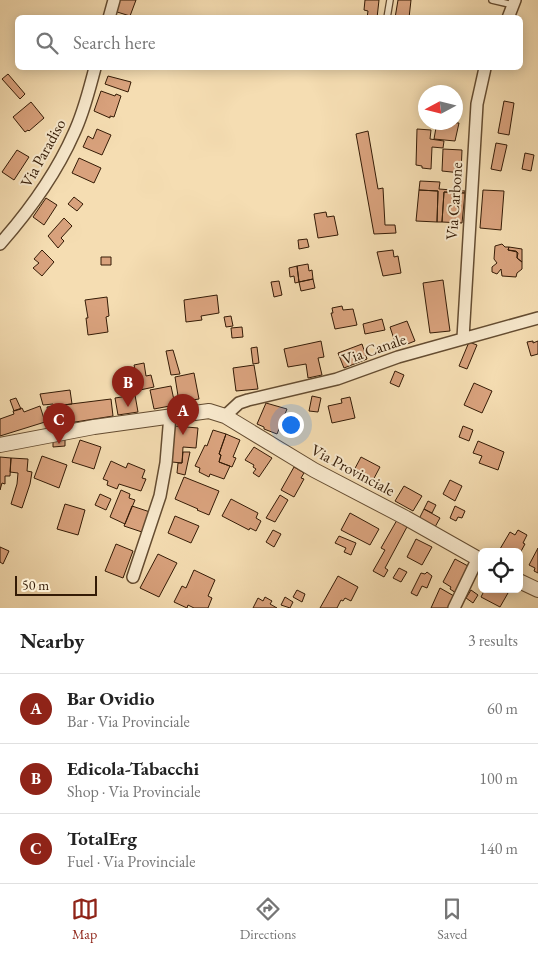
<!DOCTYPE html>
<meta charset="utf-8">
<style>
:root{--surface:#fff;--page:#f6f6f6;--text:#222;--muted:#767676;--line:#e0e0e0;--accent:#8f2418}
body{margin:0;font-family:"EB Garamond",serif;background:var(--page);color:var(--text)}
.controls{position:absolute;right:15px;bottom:15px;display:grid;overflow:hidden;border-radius:8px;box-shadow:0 2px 12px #0003}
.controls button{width:45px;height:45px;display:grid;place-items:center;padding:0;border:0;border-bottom:1px solid var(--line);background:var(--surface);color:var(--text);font:25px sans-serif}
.compass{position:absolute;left:418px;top:85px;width:45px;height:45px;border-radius:50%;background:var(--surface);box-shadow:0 2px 12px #0003;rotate:263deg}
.scale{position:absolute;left:15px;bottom:12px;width:82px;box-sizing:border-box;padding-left:5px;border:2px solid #341b06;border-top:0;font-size:14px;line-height:18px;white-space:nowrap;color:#341b06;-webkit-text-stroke:4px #f8e9cd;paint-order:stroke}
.you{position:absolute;left:290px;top:424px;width:18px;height:18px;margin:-12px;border:4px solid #fff;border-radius:50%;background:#1a73e8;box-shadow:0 0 0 8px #1a73e833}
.badge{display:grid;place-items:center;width:32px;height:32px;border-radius:50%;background:var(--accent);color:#fff;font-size:16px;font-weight:700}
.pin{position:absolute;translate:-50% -41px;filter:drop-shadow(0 1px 2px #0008)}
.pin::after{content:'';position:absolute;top:26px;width:18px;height:15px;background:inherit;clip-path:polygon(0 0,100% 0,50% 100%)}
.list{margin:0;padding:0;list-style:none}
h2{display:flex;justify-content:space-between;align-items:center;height:65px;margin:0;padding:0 20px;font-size:21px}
h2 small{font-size:16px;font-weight:400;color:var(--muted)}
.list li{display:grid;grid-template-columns:32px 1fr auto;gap:15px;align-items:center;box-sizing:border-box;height:70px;padding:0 20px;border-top:1px solid var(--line)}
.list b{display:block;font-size:19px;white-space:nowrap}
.list p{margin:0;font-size:16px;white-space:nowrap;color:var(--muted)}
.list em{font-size:16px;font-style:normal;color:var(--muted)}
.icon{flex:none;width:28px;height:28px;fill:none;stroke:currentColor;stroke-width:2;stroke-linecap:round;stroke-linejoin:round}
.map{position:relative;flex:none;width:538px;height:608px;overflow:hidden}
.search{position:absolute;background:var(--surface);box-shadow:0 2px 12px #0003;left:15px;right:15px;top:15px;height:55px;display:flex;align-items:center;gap:12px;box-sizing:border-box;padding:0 18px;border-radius:8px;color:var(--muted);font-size:19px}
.sheet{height:275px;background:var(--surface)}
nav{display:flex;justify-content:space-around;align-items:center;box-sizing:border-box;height:70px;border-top:1px solid var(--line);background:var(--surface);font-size:14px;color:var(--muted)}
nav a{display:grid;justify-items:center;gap:2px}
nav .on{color:var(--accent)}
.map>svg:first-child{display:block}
.building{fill:#d9a27d;stroke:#341b06}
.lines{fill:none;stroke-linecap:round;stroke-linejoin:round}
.service-casing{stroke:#644c31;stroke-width:8}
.minor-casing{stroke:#644c31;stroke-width:14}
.tertiary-casing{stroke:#644c31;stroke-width:16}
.service{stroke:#f8e9cd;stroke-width:5.5}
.minor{stroke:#f8e9cd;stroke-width:11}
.tertiary{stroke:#f8e9cd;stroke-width:14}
.labels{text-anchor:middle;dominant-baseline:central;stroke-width:4;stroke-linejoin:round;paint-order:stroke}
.street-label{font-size:16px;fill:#341b06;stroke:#f8e9cd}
</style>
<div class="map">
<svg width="538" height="608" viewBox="0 0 538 608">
<rect width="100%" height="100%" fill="#f5ddb2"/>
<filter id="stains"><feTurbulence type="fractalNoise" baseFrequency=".004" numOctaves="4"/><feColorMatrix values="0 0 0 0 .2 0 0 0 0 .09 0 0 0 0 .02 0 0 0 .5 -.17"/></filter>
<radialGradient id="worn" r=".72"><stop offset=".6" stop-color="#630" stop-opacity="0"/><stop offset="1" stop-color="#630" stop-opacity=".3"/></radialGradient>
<!-- building -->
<path class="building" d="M118,0H136L130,16L114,11Z
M365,0H379L377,18H367L368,11L364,10Z
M398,0H411L409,18H395Z
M8,74L25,94L20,99L2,79Z
M108,76L131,82L128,92L105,84Z
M101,91L115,96L116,94L121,96L114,117L110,116V118L94,111Z
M504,101L514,103L509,135L498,133Z
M31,102L44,118L29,131L28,130L25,132L13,117Z
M437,122L459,123L455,141L434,139Z
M97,129L111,135L102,155L83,147L88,136L93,139Z
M417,129L431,130L430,139L444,141L443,148L432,147L431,169L422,168V166L416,165Z
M368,131L378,189L383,188L385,225H395L396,233L374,234L356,134Z
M496,143L507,145L501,171L491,169Z
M443,149L462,150L461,173L442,171Z
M17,150L29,157L14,180L2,172Z
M525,153L534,155L531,171L522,169Z
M79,158L101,168L94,183L72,173Z
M420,181L440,182L439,189L465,191V193L444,192L442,222H437L438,191L419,190Z
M419,190L438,191L437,222L416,221Z
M483,190L504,191L501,230L480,228Z
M444,192L465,193L462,223L442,222Z
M74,197L83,204L77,211L68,204Z
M46,198L57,205L44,225L33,217Z
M326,212L327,217L334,216L338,235L318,238L314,214Z
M64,218L72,226L61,238L64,241L58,248L48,236Z
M307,239L309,247L299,249L298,240Z
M502,244L505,247H509L508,250L516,251L518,253L517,258L522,262V269L517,273L516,277L502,276L501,269L497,274L492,272V267L497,263L494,259L495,246Z
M509,247L522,249V262L517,258V252L508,250Z
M42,250L54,262L42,276L33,268L39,263L34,259Z
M393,250L394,257L398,256L401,273L383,276L377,252Z
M101,257H111V265H101Z
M308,264L309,271L312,270L313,279L299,282L297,266Z
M297,266L299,282L295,283L294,276L290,277L289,268Z
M313,279L315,288L301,291L299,282Z
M443,280L450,331L430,333L423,283Z
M279,281L282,295L274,297L271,282Z
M217,295L219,313L201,316L202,320L186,322L184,300Z
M107,297L109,316L106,317L108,332L88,335L86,318H88L85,300Z
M342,306L343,310L353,309L357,325L335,329L331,313H333L332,308Z
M231,316L233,326L226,327L224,317Z
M382,319L385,330L365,334L363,324Z
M407,321L415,341L397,348L390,327Z
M242,327L243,337L232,338L231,328Z
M321,341L324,357L318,358L322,375L308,378L306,364L288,367L284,349Z
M533,341V343L538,341V354L531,356L527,342Z
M469,342L477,345L467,369L459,366Z
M362,344L367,359L344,368L338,353Z
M257,347L259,363L253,364L251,348Z
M173,350L180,374L171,375L166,351Z
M144,363L146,376L151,375L154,387L140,390L134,365Z
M254,365L258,389L236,391L233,368Z
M395,371L404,375L399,387L390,383Z
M194,373L199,399L179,402L175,377Z
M131,378L134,389L127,391L124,380Z
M474,383L492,391L482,413L464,405Z
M171,386L175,405L154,409L150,390Z
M70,390L72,404L54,406L53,404L43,405L40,394Z
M135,395L138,412L118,415L115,398Z
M312,396L321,398L318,412L309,411Z
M350,397L355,418L332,423L328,406L342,403L341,399Z
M16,398L21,409L14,411L10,400Z
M111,399L113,416L50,426L47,407Z
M266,403L287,409L277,434L264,429V427L257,424Z
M40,406L45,422L0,436V419L14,414L13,411L22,408L24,412Z
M175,426L198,428L196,448L183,447L182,463L172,462Z
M463,426L473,430L469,441L459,437Z
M213,430L226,434L219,454L221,455L219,462L230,466L224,479L210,474L209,477L199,472L200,468L195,466L205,445L207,446Z
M226,434L240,440L233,457L236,458L232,467L219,462L221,455L219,454Z
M65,439V446L53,447V440Z
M80,440L101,447L94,469L72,462Z
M478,441L504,452L498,470L479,463L482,456L473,453Z
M254,447L272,458L259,477L253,473L256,469L253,467L254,465L245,460Z
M183,452H190L185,475L177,473L178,463H182Z
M42,456L67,465L59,488L34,478Z
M0,457L11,458L10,476H5V484L2,483L0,490Z
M361,457L380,467L371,484L352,474Z
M11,458L28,459L27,471L32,472L30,484L22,508L11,504L17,484L18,473L10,472Z
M111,461L126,468L128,463L145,470L142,478L146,479L141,491L119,484L117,489L107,485L108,481L103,479Z
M294,467L304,473L301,478L304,479L294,497L281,490Z
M184,477L219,491L209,515L197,510L198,509L175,499Z
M450,480L462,486L455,501L443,494Z
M404,486L422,496L413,511L395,501Z
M121,490L130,494L129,498L135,500L125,524L110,517Z
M100,494L111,499L106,510L95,505Z
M280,495L288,500L275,522L266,518Z
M231,499L258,513L256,518L261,521L256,531L250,528L249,530L222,516Z
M428,501L436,505L432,513L424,509Z
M65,504L85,510L78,535L57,529Z
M132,506L150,512L142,532L124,526Z
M455,506L465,511L462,518L458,517L456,521L450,518Z
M424,509L440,518L435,527L419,519Z
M350,513L379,529L370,545L341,530Z
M175,516L199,526L191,543L168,533Z
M397,520L408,525L385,568L388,570L384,577L373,571L385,550L381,548Z
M273,530L281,534L274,547L266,542Z
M518,530L527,535L523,543L525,544L519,555V552H506L500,549L510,532L515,535Z
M339,536L356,543L351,555L344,552L346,548L335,543Z
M416,539L432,547L422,565L407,557Z
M116,544L133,551L123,578L105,571Z
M0,547L9,551L3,564L0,562Z
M538,548V573L534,571L535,568L529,565Z
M158,554L177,563L159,597L140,588Z
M455,559L468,566L464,574L468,576L456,593L450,589L451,587L443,582Z
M399,568L407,572L401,582L393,578Z
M194,570L215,580L208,596L212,598L208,608H194L188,605L187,608L174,602L182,586L186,588Z
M427,572L432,576L427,588L422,586L417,596L411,593L421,573L425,574Z
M338,576L358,587L351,601L345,598L343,601L341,600L337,608H320Z
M440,588L454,596L448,608H431Z
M485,589H502L508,593L500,607L481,597Z
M297,590L305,594L302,602L293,597Z
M471,590L478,595L473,603L466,598Z
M265,597L272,601L270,604L277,608H253L258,598L263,601Z
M285,597L293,602L290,608L281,605Z"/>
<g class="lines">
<defs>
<path id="service" d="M492,0L513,5
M387,18L390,0"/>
<path id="minor" d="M109,18L114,0
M508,18L515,0
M0,244C29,211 56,174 74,133C84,112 89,90 95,68
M463,338L477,104L485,68
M225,416L239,403L248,400L337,379L398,357L538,318
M133,577L160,496L166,463L170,415
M454,608L478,558"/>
<path id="tertiary" d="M0,445L94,427L209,411L225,416L314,470L406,518L482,561
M519,581L538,590"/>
</defs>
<!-- service casing -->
<use href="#service" class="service-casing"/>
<!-- minor casing -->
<use href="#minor" class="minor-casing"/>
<!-- tertiary casing -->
<use href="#tertiary" class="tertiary-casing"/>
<!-- service -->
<use href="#service" class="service"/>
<!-- minor -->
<use href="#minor" class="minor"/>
<!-- tertiary -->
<use href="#tertiary" class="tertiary"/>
</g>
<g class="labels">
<!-- street labels -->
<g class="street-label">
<text transform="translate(43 153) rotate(-61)">Via Paradiso</text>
<text transform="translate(454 201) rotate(-86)">Via Carbone</text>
<text transform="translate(374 349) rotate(-19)">Via Canale</text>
<text transform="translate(353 470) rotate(28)">Via Provinciale</text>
</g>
</g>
<rect width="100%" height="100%" filter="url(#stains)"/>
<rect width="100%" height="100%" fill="url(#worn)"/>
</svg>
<div class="controls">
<button><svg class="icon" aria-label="locate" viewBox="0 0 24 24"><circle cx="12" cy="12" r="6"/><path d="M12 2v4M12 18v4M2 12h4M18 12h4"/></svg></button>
</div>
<svg class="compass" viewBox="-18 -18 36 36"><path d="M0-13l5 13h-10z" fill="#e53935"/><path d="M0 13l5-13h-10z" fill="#767676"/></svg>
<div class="scale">50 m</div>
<div class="you"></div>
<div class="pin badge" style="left:183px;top:435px">A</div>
<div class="pin badge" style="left:128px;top:407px">B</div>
<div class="pin badge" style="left:59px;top:444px">C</div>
<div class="search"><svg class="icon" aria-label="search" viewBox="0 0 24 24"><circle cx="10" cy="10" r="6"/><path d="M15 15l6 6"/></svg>Search here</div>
</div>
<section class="sheet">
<h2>Nearby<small>3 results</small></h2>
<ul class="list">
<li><span class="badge">A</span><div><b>Bar Ovidio</b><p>Bar · Via Provinciale</p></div><em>60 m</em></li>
<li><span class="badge">B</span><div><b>Edicola-Tabacchi</b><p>Shop · Via Provinciale</p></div><em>100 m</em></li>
<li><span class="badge">C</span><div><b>TotalErg</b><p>Fuel · Via Provinciale</p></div><em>140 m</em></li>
</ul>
</section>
<nav>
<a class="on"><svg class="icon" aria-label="map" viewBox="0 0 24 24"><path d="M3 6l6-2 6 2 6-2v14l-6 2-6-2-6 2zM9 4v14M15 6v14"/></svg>Map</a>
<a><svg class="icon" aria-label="directions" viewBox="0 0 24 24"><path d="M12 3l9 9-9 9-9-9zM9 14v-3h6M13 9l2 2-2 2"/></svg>Directions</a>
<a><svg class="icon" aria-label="saved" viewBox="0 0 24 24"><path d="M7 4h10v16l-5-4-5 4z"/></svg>Saved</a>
</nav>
